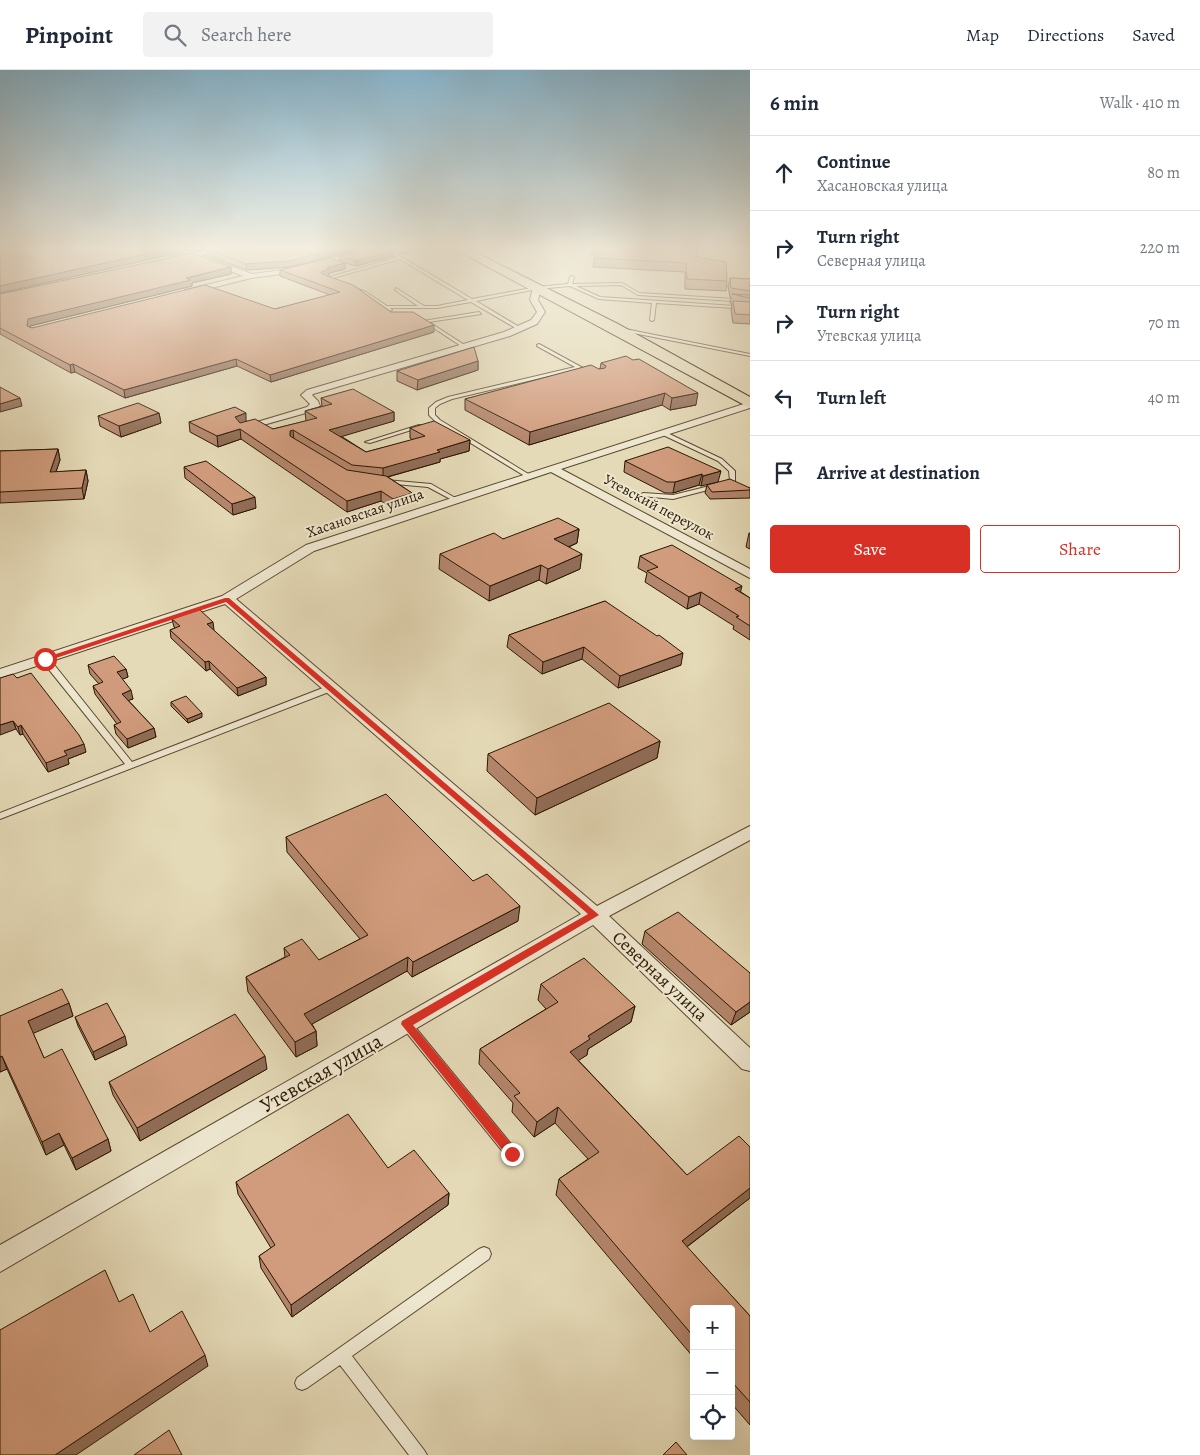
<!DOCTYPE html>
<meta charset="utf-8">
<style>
:root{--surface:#fff;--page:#f2f2f3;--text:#1f2937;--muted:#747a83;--line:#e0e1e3;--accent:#d93025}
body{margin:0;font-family:Alegreya,serif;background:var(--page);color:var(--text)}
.controls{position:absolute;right:15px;bottom:15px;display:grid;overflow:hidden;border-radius:5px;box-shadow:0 5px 20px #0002}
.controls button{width:45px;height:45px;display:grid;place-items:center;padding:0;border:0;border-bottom:1px solid var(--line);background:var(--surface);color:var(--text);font:25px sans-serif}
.stop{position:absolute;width:15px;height:15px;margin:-11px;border:4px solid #d93025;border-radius:50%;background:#fff}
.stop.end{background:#d93025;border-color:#fff;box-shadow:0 1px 5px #0008}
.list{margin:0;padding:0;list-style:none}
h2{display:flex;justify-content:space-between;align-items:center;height:65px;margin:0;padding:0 20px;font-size:21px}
h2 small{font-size:16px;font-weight:400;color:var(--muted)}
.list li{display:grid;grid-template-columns:32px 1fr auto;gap:15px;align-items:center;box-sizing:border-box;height:75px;padding:0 20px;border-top:1px solid var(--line)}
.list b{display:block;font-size:19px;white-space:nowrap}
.list p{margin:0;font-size:16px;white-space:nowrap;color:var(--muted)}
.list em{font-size:16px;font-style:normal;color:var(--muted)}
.actions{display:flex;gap:10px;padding:15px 20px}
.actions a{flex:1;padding:11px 0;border:1px solid var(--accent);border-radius:5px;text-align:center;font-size:18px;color:var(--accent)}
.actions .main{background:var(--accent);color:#fff}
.icon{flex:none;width:28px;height:28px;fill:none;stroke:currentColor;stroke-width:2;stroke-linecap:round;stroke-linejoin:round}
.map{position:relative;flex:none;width:750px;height:1385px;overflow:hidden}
header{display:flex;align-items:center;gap:30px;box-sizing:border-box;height:70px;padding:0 25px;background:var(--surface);border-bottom:1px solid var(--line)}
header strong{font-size:24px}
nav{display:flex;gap:28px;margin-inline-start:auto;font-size:18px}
.search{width:350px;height:45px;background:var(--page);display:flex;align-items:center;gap:12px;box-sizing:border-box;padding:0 18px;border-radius:5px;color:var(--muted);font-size:19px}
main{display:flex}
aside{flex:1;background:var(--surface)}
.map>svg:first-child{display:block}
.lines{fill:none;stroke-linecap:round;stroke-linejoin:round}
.lane-casing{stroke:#5a482e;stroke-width:2}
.street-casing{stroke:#5a482e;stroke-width:2}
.primary-casing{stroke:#2b1801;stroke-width:2}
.lane{fill:#eee7d0;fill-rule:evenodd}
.street{fill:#eee7d0;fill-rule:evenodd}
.primary{fill:#e5dab7;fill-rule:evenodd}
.wall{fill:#b4866c;stroke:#2b1801}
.shaded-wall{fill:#926d58;stroke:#2b1801}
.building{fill:#d19c7d;stroke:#2b1801}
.route{fill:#d93025}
.labels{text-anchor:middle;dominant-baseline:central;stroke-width:4;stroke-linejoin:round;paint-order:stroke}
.far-street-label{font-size:15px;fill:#2b1801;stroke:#eee7d0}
.street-label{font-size:18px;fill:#2b1801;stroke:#eee7d0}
.near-street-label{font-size:21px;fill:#2b1801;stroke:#eee7d0}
</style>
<header>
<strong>Pinpoint</strong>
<div class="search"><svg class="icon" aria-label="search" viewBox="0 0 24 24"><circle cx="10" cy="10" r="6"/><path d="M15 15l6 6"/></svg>Search here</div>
<nav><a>Map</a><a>Directions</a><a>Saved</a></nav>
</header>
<main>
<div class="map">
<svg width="750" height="1385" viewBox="0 0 750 1385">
<rect width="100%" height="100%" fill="#e5dab7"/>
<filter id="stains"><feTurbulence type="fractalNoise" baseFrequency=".004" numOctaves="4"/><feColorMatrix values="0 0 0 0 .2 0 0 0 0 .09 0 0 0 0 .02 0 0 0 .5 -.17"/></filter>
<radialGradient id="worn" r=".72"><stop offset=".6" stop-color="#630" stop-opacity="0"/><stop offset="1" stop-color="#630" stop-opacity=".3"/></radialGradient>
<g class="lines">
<defs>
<path id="lane" d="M388,179L472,229L537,217L568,214L570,207L572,206L574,207L572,214L622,213L639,223L750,230V232L638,225L621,215L576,216L600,227L750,237V239L656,233L654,250L652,251L650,250L652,233L599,229L570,216L537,219L476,231L521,258V259L519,260L471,232L437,238H390L392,240L390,241L364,224L350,218L352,217L366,222L387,236H418L395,220L396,218L424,236H437L468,230L400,189L326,210L323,209L398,187L387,181Z
M479,242L481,244L429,252L466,276V277L464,278L423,251Z
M620,258L750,284V286L618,260V259Z
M539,274L583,298L452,329L440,334L435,338V345L440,350L530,405V407L528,408L436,352L429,345V338L436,332L448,327L575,297L537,276V275Z
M419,355L424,356L370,373L365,372Z
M663,361L722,389L735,401V413L673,429L641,426L640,425L643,423L673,425L730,411L729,401L718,391L661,364V362Z
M386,410L431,414L459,430L454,431L428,417L384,413V411Z
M42,587H48L132,692L328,616H331L335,618L334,620L0,749V743L125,694L42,591L41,589Z
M406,949L410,951L516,1080L518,1084L516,1088L512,1090L508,1088L402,957L400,954L402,951Z
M484,1177L489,1179L491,1184L489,1189L352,1286L424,1380L427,1385H409L340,1295L307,1318L302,1320L297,1318L295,1313L297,1308L479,1179Z"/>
<path id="street" d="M170,177C179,177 185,182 194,182C204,183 218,177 230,177L201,185L252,204L290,199L375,177H387L290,203L251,208L188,224L184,222L185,220L243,206L193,187L170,191V187L186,184Z
M537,216L541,218L538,230L545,242L537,254L510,266L313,324L312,325L318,331L320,336L313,341L242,361L237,358L307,337L310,334L301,325L307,320L504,262L531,250L537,242L530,230L533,218Z
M750,332V338L561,399L750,499V508L551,402L314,481L236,529L597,836L750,756V770L609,846L750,978V1001L742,999L593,855L0,1202V1175L581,844L225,534L0,608V599L222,526L306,475Z"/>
<path id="primary" d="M451,177H465L618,254L750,327V338Z"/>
</defs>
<!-- lane casing -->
<use href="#lane" class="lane-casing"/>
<!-- street casing -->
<use href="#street" class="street-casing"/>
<!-- primary casing -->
<use href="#primary" class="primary-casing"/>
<!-- lane -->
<use href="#lane" class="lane"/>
<!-- street -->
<use href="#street" class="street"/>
<!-- primary -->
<use href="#primary" class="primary"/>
</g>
<!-- wall -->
<path class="wall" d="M182,177H367L290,197L247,200L207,185V179L198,180Z
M390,177H414V181L401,184Z
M568,177H696L697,187L727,211L726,221L685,219V202L593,197L595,186L591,185L592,179Z
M393,181V186L356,196L345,193V199L329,203V205L327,206L391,242L434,262L271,312L237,296L125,328L75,302L71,303L0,264V224L231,197V204L192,213V216L30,256L29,257L32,258L275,239L330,225L280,206V200L340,191V186Z
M730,208L750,209V254L733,253L731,240L732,233H730L731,227H730L728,216Z
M478,291V300L417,320L397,311V301Z
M601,293L696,335L670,340L662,335L529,375L465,340V329L600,299Z
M321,328L394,342V351L341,366L366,382L413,370L410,368V358L470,370L469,381L440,389V392L388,407L412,423V433L393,439L381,431L347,442L241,369L218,377L190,362L189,352L246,351L273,359L306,351L305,341L322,336Z
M159,343L161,353L121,367L100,356L98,346Z
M58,379L60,390L56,402L86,400L88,411L84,429L0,433V381Z
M625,391L721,401L701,416L699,415L673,423H665L624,402Z
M184,397L256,438L233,445L185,408Z
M707,415L750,418V428L710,429L705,423Z
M579,459L577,473L569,477L580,499L546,514L539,510L489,531L439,499L440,484L503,469Z
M749,463H750V479L746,477Z
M640,486L741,522L750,528V570L733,559L734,556L699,534L687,539L645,512L647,503L638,498Z
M605,531L681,595L618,618L582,589L542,604L507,577L509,565Z
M172,549L214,560H213L266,607V615L238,626L210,599L206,601L171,568L170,560L175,558L174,557Z
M88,595L126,599L128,607L122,609L133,629L128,630L154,658L156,667L128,678L116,664L114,655L117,654L95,624L93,616L99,614L90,604Z
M0,608L86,682L68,689L69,694L48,702L23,664L20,665L16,659Z
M171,632L202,647L188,653L171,636Z
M660,671L657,688L535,745L487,701L488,684Z
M286,767L473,811L518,851L412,907L407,901L312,954L316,961L317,976L296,987L248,922L246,907L285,887L284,878L319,890L360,869L287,782Z
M645,861L750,903V942L731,955L642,874Z
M541,914L635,936L631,952L588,979L587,985L578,990L687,1105L750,1128L687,1177L750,1246V1355L731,1333V1239H694V1288L556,1125L559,1109L588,1089L555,1053L534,1067L512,1042L513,1033L479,994L480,979L546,939L538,930Z
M69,933L73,946L33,963L44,988L108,1069L111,1081L76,1100L64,1075L46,1085L7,999L0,1002V946Z
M75,947L127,975L95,990L78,956Z
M267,999L140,1071L113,1025L109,1012Z
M388,1098L449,1123L448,1135L292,1247L261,1198L259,1186L271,1178L238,1124L236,1112Z"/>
<!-- shaded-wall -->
<path class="shaded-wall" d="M178,177L179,183L0,223V216Z
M198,177H219L198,180Z
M343,177H367L290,197L247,200L246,194Z
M404,177H414V181L401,184V178Z
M393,181V186L356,196V191Z
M345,193V199L329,203V205L321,208V202L327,198Z
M231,197V204L192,213V216L30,256L28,263L27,256L28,249Z
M434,255V262L271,312L270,305Z
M236,289L237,296L125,328L124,320Z
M478,291V300L417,320L418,310Z
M73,294L75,302L71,303L70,295Z
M665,323L662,335L529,375L530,362Z
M698,323L696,335L670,340L672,328Z
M20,328L22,336L0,342V334Z
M394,342V351L330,370L329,360Z
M159,343L161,353L121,367L119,356Z
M246,343V353L235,357V347Z
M240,359L241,369L218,377L217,366Z
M293,360L294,370L290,377V361Z
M470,370L469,381L440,389V392L383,408V398L437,380Z
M58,379L60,390L52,413L50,402Z
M86,400L88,411L84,429L82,418Z
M721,401L718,412L701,416L703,406Z
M702,404L699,415L673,423L675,412Z
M381,421V431L347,442V431Z
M412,423V433L393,439V429Z
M255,427L256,438L233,445L232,434Z
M579,459L577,473L552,484L554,469Z
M582,484L580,499L546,514L548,499Z
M541,495L539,510L489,531L490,516Z
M742,516L739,528L735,519Z
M701,522L699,534L687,539L689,527Z
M213,552L214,560L208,562L207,554Z
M584,577L582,589L542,604L543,592Z
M683,583L681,595L618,618L620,606Z
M209,591L210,599L206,601L205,592Z
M126,599L128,607L118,611L117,602Z
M266,607V615L238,626L237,618Z
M131,620L133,629L124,632L122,624Z
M202,643V647L188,653L187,649Z
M13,651L16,659L0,665V655Z
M21,655L23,664L20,665L18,657Z
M154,658L156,667L128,678L127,669Z
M660,671L657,688L535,745L537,728Z
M84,674L86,682L68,689L69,694L48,702L46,693L64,681Z
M520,836L518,851L412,907L413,892Z
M408,887L407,901L305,958L304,944Z
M750,932V942L731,955L736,942Z
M69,933L73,946L32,964L28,951Z
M635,936L631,952L588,979L587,985L567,998L570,982L588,966Z
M316,961L317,976L296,987L295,972Z
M125,966L127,975L95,990L93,982Z
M2,986L7,999L0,1002V987Z
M265,986L267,999L140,1071L137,1058Z
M558,1037L555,1053L534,1067L537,1052Z
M59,1063L64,1075L46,1085L42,1072Z
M108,1069L111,1081L76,1100L72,1088Z
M750,1118V1128L676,1185L682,1171Z
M449,1123L448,1135L292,1247L291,1235Z
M205,1285L208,1296L76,1385H55Z"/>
<!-- building -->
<path class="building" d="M0,177H178L0,216Z
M213,177H343L289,191L246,194L207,179Z
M374,177H386L393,181L356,191L340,186Z
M597,177H696L697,187L726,192L727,211L687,209L686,193L594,188Z
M192,183L231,197L186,208L191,210L28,249L27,256L32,258L205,215L275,239L340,222L280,200L330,188L345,193L327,198L329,199L321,202L322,204L353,215L391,242H413L434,255L270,305L236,289L124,320L73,294L70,295L0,258V224Z
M730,208L750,209V221L731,218Z
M732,224L750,225V228Z
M733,231L750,232V245L735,244Z
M474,277L478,291L418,310L397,301Z
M626,286L633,290L639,289L698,323L672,328L665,323L530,362L465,329L591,295L599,299L605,298L606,296L601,293Z
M0,317L20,328L0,334Z
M353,319L394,342L329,360L366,382L425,366L410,358L434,351L470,370L437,380L440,382L383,398L352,395L293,360L290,361V366L347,400L386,406L412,423L393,429L381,421L347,431L240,359L217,366L189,352L235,337L246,343L235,347L240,353L255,349L273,359L317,348L305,341L332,334L321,328Z
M138,333L159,343L119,356L98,346Z
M668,377L721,401L703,406L702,404L675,412H667L625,391Z
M58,379L50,402L86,400L82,418L0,422V381Z
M206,391L255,427L232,434L184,397Z
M730,409L750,418V420L712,422L707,415Z
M558,448L579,459L554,469L582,484L548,499L541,495L490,516L440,484L494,463L503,469Z
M672,475L742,516L735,519L750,528V556L736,547L739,546L701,522L689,527L647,501L658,497L640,486Z
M605,531L657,566L659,565L683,583L620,606L584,577L543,592L509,565Z
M199,539L213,552L207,554L266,607L237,618L209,591L205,592L170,560L180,556L172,549Z
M114,586L126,599L117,602L131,620L122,624L154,658L127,669L114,655L121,652L93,616L103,612L88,595Z
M31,603L79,665L84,674L64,681L67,685L46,693L21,655L18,657L13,651L0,655V608L13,604L17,608Z
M186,626L202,643L187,649L171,632Z
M609,633L660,671L537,728L488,684Z
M386,724L473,811L487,804L520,836L413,892L408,887L304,944L316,961L295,972L246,907L290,885L284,878L302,869L319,890L368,865L286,767Z
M678,842L750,903V932L736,942L645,861Z
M584,888L635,936L588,966L590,969L570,982L687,1105L739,1066L750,1077V1118L682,1171L750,1246V1332L731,1311V1239H694V1267L559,1109L599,1082L558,1037L537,1052L514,1026L520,1023L480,979L558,932L541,914Z
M62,919L69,933L28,951L44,988L62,979L108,1069L72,1088L59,1063L42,1072L2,986L0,987V946Z
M107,933L125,966L93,982L75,947Z
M235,944L265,986L137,1058L109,1012Z
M348,1044L388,1098L414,1080L449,1123L291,1235L259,1186L275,1175L236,1112Z
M105,1200L119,1232L133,1224L150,1262L182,1241L205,1285L55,1385H0V1260Z
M169,1360L182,1385H134Z
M676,1372L687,1385H663Z"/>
<!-- sky -->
<linearGradient id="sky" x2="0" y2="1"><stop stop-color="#87b7d1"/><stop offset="0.48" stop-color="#f3eedf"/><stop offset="1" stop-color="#f3eedf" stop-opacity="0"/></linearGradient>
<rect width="750" height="371" fill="url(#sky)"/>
<!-- route -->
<path class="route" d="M225,528H229L599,845L413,955L516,1080V1087H508L401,954L402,951L588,844L226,532L47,591L41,589Z"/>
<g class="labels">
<!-- far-street labels -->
<g class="far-street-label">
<text transform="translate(659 437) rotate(28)">Утевский переулок</text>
<text transform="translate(365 443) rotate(-19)">Хасановская улица</text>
</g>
<!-- street labels -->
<g class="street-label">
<text transform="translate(660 906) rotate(43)">Северная улица</text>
</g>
<!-- near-street labels -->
<g class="near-street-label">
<text transform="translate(321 1003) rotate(-30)">Утевская улица</text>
</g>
</g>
<rect width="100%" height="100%" filter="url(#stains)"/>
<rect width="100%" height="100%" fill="url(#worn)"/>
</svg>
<div class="controls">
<button>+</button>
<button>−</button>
<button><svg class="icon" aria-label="locate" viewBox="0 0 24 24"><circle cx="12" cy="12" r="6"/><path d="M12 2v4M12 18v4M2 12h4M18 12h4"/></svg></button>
</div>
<div class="stop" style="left:45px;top:589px"></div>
<div class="stop end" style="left:512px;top:1084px"></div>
</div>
<aside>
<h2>6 min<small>Walk · 410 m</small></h2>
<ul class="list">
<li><svg class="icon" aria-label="ahead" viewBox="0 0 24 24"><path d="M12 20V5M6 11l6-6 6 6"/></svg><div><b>Continue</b><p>Хасановская улица</p></div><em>80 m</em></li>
<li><svg class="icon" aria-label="right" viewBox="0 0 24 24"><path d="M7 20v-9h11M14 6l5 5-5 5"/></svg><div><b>Turn right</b><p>Северная улица</p></div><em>220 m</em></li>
<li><svg class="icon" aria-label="right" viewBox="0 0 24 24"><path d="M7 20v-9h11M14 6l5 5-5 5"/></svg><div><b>Turn right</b><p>Утевская улица</p></div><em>70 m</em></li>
<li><svg class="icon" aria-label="left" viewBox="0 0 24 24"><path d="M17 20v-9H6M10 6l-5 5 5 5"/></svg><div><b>Turn left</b></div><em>40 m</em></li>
<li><svg class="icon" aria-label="arrive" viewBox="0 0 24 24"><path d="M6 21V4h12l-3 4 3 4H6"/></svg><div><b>Arrive at destination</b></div></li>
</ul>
<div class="actions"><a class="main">Save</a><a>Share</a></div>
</aside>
</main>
